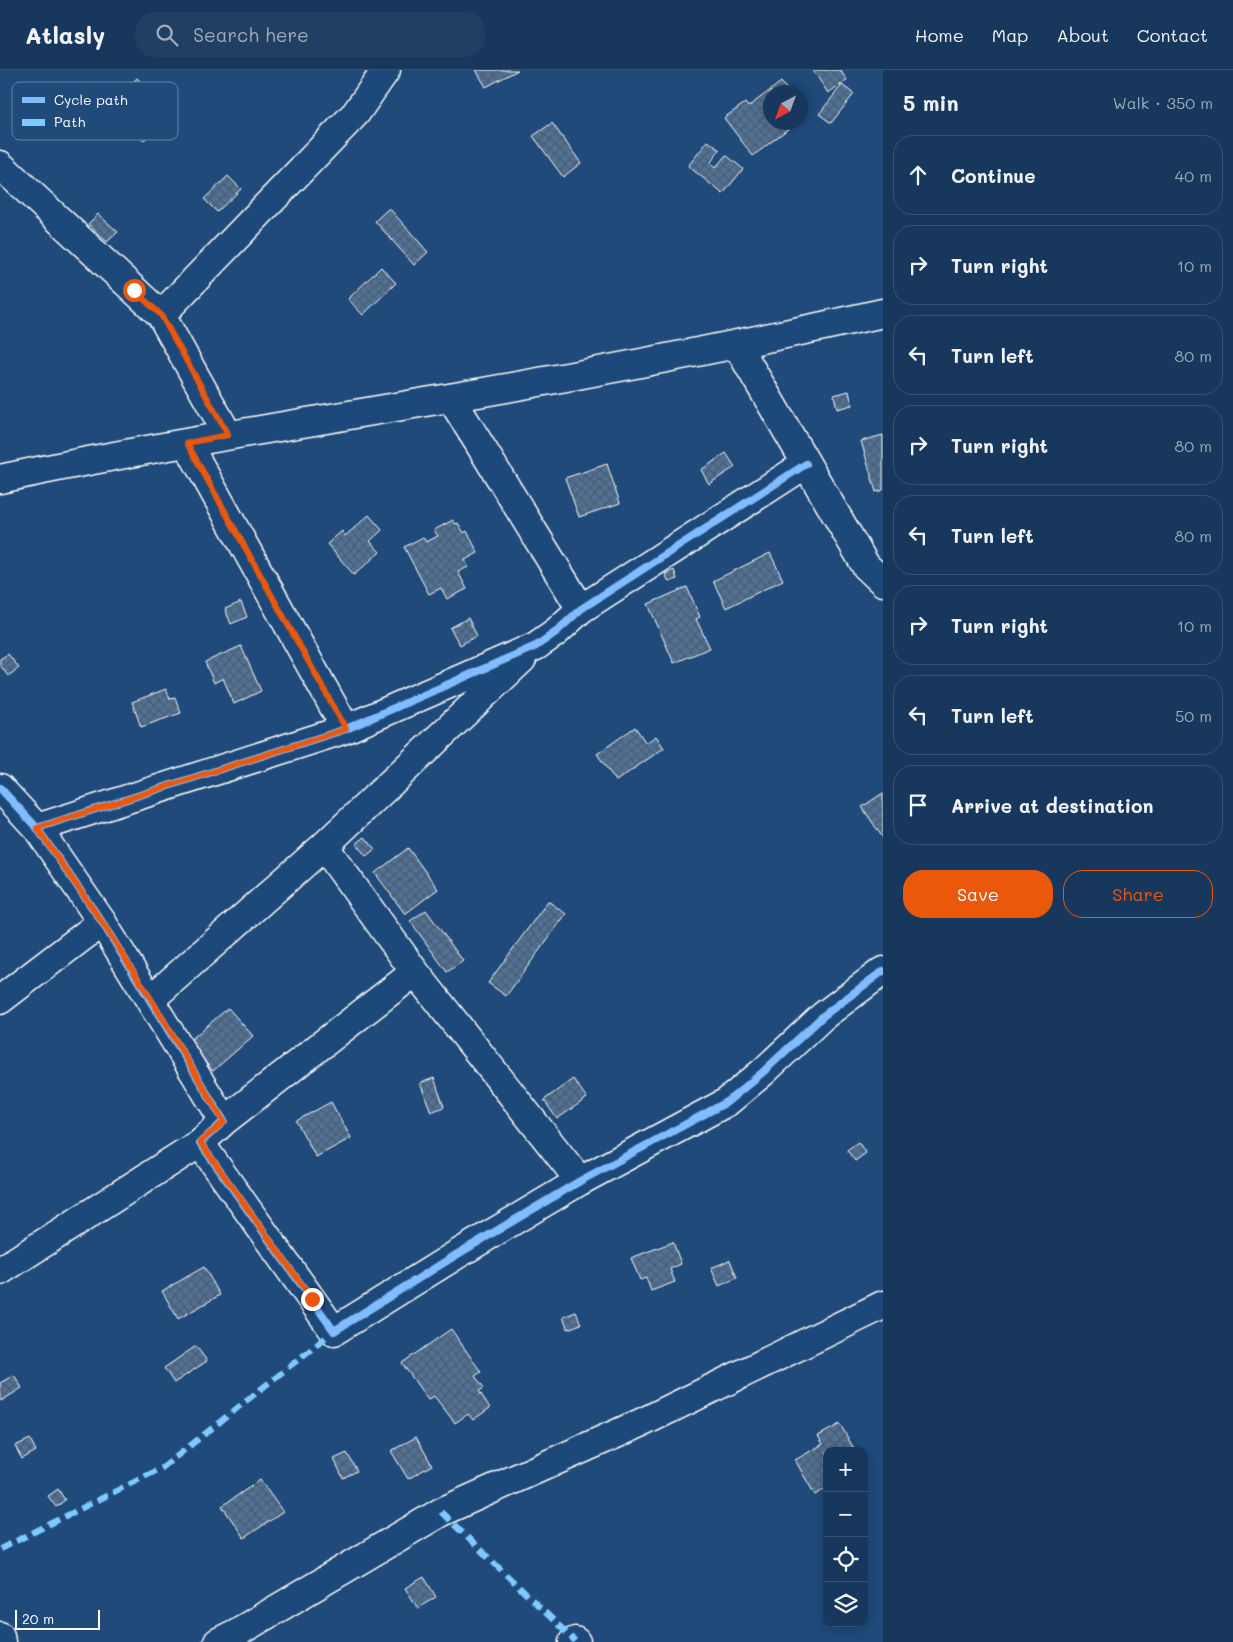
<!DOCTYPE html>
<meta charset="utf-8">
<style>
:root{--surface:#17385c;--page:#203f62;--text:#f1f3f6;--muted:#9eacbb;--line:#365272;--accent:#ea580c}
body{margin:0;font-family:Mali,sans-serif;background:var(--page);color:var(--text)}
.controls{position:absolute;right:15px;bottom:15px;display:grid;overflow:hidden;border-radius:10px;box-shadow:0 2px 12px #0003}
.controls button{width:45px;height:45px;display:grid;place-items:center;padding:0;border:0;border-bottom:1px solid var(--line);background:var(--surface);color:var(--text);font:25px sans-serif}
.compass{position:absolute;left:763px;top:15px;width:45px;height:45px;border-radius:50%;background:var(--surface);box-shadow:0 2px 12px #0003;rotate:221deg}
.scale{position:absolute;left:15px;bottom:12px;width:85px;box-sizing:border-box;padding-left:5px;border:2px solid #fff;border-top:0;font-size:14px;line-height:18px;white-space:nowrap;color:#fff;-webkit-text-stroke:4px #1f4a7a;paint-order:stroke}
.stop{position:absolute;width:15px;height:15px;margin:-11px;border:4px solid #ea580c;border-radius:50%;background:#fff}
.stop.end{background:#ea580c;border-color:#fff;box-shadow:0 1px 5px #0008}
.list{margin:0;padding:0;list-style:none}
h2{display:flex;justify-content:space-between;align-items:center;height:65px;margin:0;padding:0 20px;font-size:21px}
h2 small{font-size:16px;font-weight:400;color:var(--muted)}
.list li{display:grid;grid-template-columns:32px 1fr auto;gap:15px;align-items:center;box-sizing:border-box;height:80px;margin:0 10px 10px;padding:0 10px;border:1px solid var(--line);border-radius:20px}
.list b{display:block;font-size:19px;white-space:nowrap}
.list em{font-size:16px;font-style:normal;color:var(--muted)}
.actions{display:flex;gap:10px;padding:15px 20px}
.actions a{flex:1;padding:11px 0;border:1px solid var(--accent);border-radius:20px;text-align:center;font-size:18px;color:var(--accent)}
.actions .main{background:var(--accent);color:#fff}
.icon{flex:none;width:28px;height:28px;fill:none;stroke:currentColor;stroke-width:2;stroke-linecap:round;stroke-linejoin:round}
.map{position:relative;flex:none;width:883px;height:1572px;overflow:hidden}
header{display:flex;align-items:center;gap:30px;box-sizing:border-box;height:70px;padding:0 25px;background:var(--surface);border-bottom:1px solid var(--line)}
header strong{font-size:24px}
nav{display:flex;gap:28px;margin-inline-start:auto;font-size:18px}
.search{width:350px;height:45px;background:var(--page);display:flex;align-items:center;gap:12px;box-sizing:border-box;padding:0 18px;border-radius:20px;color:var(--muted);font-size:19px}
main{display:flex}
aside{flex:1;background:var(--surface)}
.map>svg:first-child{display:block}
.building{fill:url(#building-cross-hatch);stroke:#fff}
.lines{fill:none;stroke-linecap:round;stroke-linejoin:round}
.minor-casing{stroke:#fff;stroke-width:31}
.primary-casing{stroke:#fff;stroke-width:31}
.minor{stroke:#1f4a7a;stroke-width:28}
.primary{stroke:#1f4a7a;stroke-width:28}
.quiet{stroke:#80caff;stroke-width:6;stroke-dasharray:12 6;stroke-linecap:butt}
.cycleway-casing{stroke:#1f4a7a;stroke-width:11}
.cycleway{stroke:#80bcff;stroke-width:8}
.route{stroke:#ea580c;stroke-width:6}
.key{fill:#1f4a7a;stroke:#6280a2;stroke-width:1}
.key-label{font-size:14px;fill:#fff}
</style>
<header>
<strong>Atlasly</strong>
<div class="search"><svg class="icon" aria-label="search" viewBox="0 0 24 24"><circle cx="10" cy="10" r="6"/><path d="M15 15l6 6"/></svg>Search here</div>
<nav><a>Home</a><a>Map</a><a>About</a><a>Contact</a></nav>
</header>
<main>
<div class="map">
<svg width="883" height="1572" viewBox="0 0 883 1572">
<defs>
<pattern id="building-cross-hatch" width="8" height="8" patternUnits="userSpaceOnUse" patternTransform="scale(1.25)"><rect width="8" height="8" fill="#507197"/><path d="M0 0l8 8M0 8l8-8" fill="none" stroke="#4e5b6a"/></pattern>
</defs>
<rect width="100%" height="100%" fill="#1f4a7a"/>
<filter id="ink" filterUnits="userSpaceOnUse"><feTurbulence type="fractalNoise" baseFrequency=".02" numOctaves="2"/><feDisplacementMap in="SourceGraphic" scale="10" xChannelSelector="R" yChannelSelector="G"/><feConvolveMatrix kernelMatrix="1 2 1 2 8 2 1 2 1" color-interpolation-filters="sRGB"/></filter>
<g filter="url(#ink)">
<!-- building -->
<path class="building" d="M476,0H518L486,17Z
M813,0H840L847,10L828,23Z
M137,8L172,44L143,71L126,54L113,66L95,49Z
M781,12L789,22H770V52H797L753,86L724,48L745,33L748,37Z
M842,15L854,24L831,53L819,44Z
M552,53L581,93L563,107L533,66Z
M708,71L720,80L710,93L715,98L726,85L743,99L723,124L688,96Z
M228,106L241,119L217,142L204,129Z
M389,138L428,182L414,195L375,151Z
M98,144L118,162L107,172L88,154Z
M381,197L396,213L363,245L348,229Z
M849,321L852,335L837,339L834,325Z
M883,365V420L876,422L861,371Z
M726,383L735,397L709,414L701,400Z
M607,394L620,433L579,447L565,408Z
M369,445L382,460L370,471L380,482L354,505L327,474L342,461L345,466Z
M453,450L455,454L458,453L464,463L467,461L478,483L465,490L468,497L458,502L467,519L447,529L441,518L429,524L404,477L423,467L426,472L438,466L434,460Z
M770,483L783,510L726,538L713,511Z
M674,500L677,509L669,512L665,504Z
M687,517L700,547L696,549L710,578L674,593L648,534Z
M241,532L247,547L231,554L225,539Z
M468,548L477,566L460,575L450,558Z
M241,576L261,621L234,634L223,608L214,613L205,592Z
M8,584L19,598L8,606L0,595V589Z
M166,619L170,629L175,628L181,643L141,657L132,632Z
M635,657L646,673L656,666L664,678L616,711L597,684Z
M883,723V768L862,737Z
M365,767L375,779L366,786L356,774Z
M408,778L438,819L405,844L375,803Z
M548,831L566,844L506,926L488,913Z
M426,840L463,891L447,902L410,851Z
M228,938L253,966L213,1001L188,972Z
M434,1008L444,1037L431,1042L420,1013Z
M573,1009L587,1028L557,1049L544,1030Z
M331,1032L351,1068L316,1087L296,1051Z
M858,1072L866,1083L855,1091L847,1080Z
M673,1172L681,1194L670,1199L675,1212L651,1221L646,1208L640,1210L631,1188Z
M730,1190L737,1208L719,1216L711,1198Z
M204,1197L220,1225L178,1249L162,1221Z
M576,1242L581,1254L568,1259L563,1247Z
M451,1259L481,1302L475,1306L484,1318L479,1321L490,1338L473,1350L468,1344L455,1353L434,1326L428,1330L402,1293Z
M196,1276L207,1291L174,1313L164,1298Z
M14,1305L22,1318L1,1331L0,1313Z
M840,1354L855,1381H827V1418L815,1425L795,1390L823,1374L818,1366Z
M416,1367L432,1395L408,1409L391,1381Z
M30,1369L36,1381L22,1389L15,1376Z
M347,1383L357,1401L343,1408L334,1389Z
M260,1410L283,1442L244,1468L222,1436Z
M58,1419L65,1430L56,1437L48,1426Z
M424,1507L436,1527L418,1538L405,1518Z"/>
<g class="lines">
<defs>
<path id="minor" d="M0,95L161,245L228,365
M161,245L356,43L386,0
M737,275L866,496L883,512
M451,328L581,539
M187,373L346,659
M0,718L37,758L102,852L224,1051L200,1073L334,1261L456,1185L580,1111L727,1032L763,1002L823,946L883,901
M37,758L346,659L536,576L556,562L581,539L806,394
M324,776L415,902L580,1111
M151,929L324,776L522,589
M0,930L102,852
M224,1051L415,902
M0,1201L200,1073
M0,1566L1,1572
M218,1572L236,1563L441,1442L645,1351L883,1235
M573,1572L575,1571L576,1572"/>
<path id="primary" d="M0,409C149,377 299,354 449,328C594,303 739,275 883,243"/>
</defs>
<!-- minor casing -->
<use href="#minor" class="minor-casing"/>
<!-- primary casing -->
<use href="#primary" class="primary-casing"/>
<!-- minor -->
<use href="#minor" class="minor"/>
<!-- primary -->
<use href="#primary" class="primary"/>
<!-- quiet -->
<path class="quiet" d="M441,1442L575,1571
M0,1479L162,1398L334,1261"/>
<defs>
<path id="cycleway" d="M0,718L37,758L102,852L224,1051L200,1073L334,1261L456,1185L580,1111L727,1032L763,1002L823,946L883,901
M37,758L346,659L536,576L556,562L581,539L806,394"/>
</defs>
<!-- cycleway casing -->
<use href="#cycleway" class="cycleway-casing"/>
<!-- cycleway -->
<use href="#cycleway" class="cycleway"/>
</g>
</g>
<g class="lines" filter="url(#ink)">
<!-- route -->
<path class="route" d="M134,220L161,245L228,365L187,373L346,659L37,758L102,852L151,929L224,1052L200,1072L312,1229"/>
</g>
<!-- legend -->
<rect x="12" y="12" width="166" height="58" rx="8" class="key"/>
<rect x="22" y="27" width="23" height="6" fill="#80bcff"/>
<rect x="22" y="49" width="23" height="7" fill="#80caff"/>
<g class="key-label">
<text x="54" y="35">Cycle path</text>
<text x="54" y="57">Path</text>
</g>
</svg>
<div class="controls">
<button>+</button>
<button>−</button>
<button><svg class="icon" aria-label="locate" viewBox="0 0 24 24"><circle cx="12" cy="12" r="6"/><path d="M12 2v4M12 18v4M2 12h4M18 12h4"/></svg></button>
<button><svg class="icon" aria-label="layers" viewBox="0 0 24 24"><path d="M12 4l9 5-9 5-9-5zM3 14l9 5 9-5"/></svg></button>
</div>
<svg class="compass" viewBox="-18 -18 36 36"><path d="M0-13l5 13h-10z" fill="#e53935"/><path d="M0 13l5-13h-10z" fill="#9eacbb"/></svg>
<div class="scale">20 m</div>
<div class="stop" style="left:134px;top:220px"></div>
<div class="stop end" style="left:312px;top:1229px"></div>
</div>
<aside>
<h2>5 min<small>Walk · 350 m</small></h2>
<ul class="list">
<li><svg class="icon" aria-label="ahead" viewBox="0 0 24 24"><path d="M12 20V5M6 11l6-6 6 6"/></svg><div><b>Continue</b></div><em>40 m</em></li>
<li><svg class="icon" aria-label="right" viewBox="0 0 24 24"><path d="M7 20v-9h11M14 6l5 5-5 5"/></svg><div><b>Turn right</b></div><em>10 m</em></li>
<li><svg class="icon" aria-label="left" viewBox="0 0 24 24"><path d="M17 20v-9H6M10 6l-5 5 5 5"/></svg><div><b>Turn left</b></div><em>80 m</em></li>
<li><svg class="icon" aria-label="right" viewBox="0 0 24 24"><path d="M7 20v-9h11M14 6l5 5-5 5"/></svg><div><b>Turn right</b></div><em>80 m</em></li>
<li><svg class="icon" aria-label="left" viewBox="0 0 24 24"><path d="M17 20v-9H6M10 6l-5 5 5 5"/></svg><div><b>Turn left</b></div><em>80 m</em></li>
<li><svg class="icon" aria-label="right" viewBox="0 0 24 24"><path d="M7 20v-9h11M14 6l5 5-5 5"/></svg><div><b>Turn right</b></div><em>10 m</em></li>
<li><svg class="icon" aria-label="left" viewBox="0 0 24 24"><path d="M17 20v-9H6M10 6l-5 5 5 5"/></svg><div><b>Turn left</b></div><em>50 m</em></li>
<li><svg class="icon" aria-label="arrive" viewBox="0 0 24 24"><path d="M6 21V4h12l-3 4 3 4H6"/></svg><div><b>Arrive at destination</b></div></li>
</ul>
<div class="actions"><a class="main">Save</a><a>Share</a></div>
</aside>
</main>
